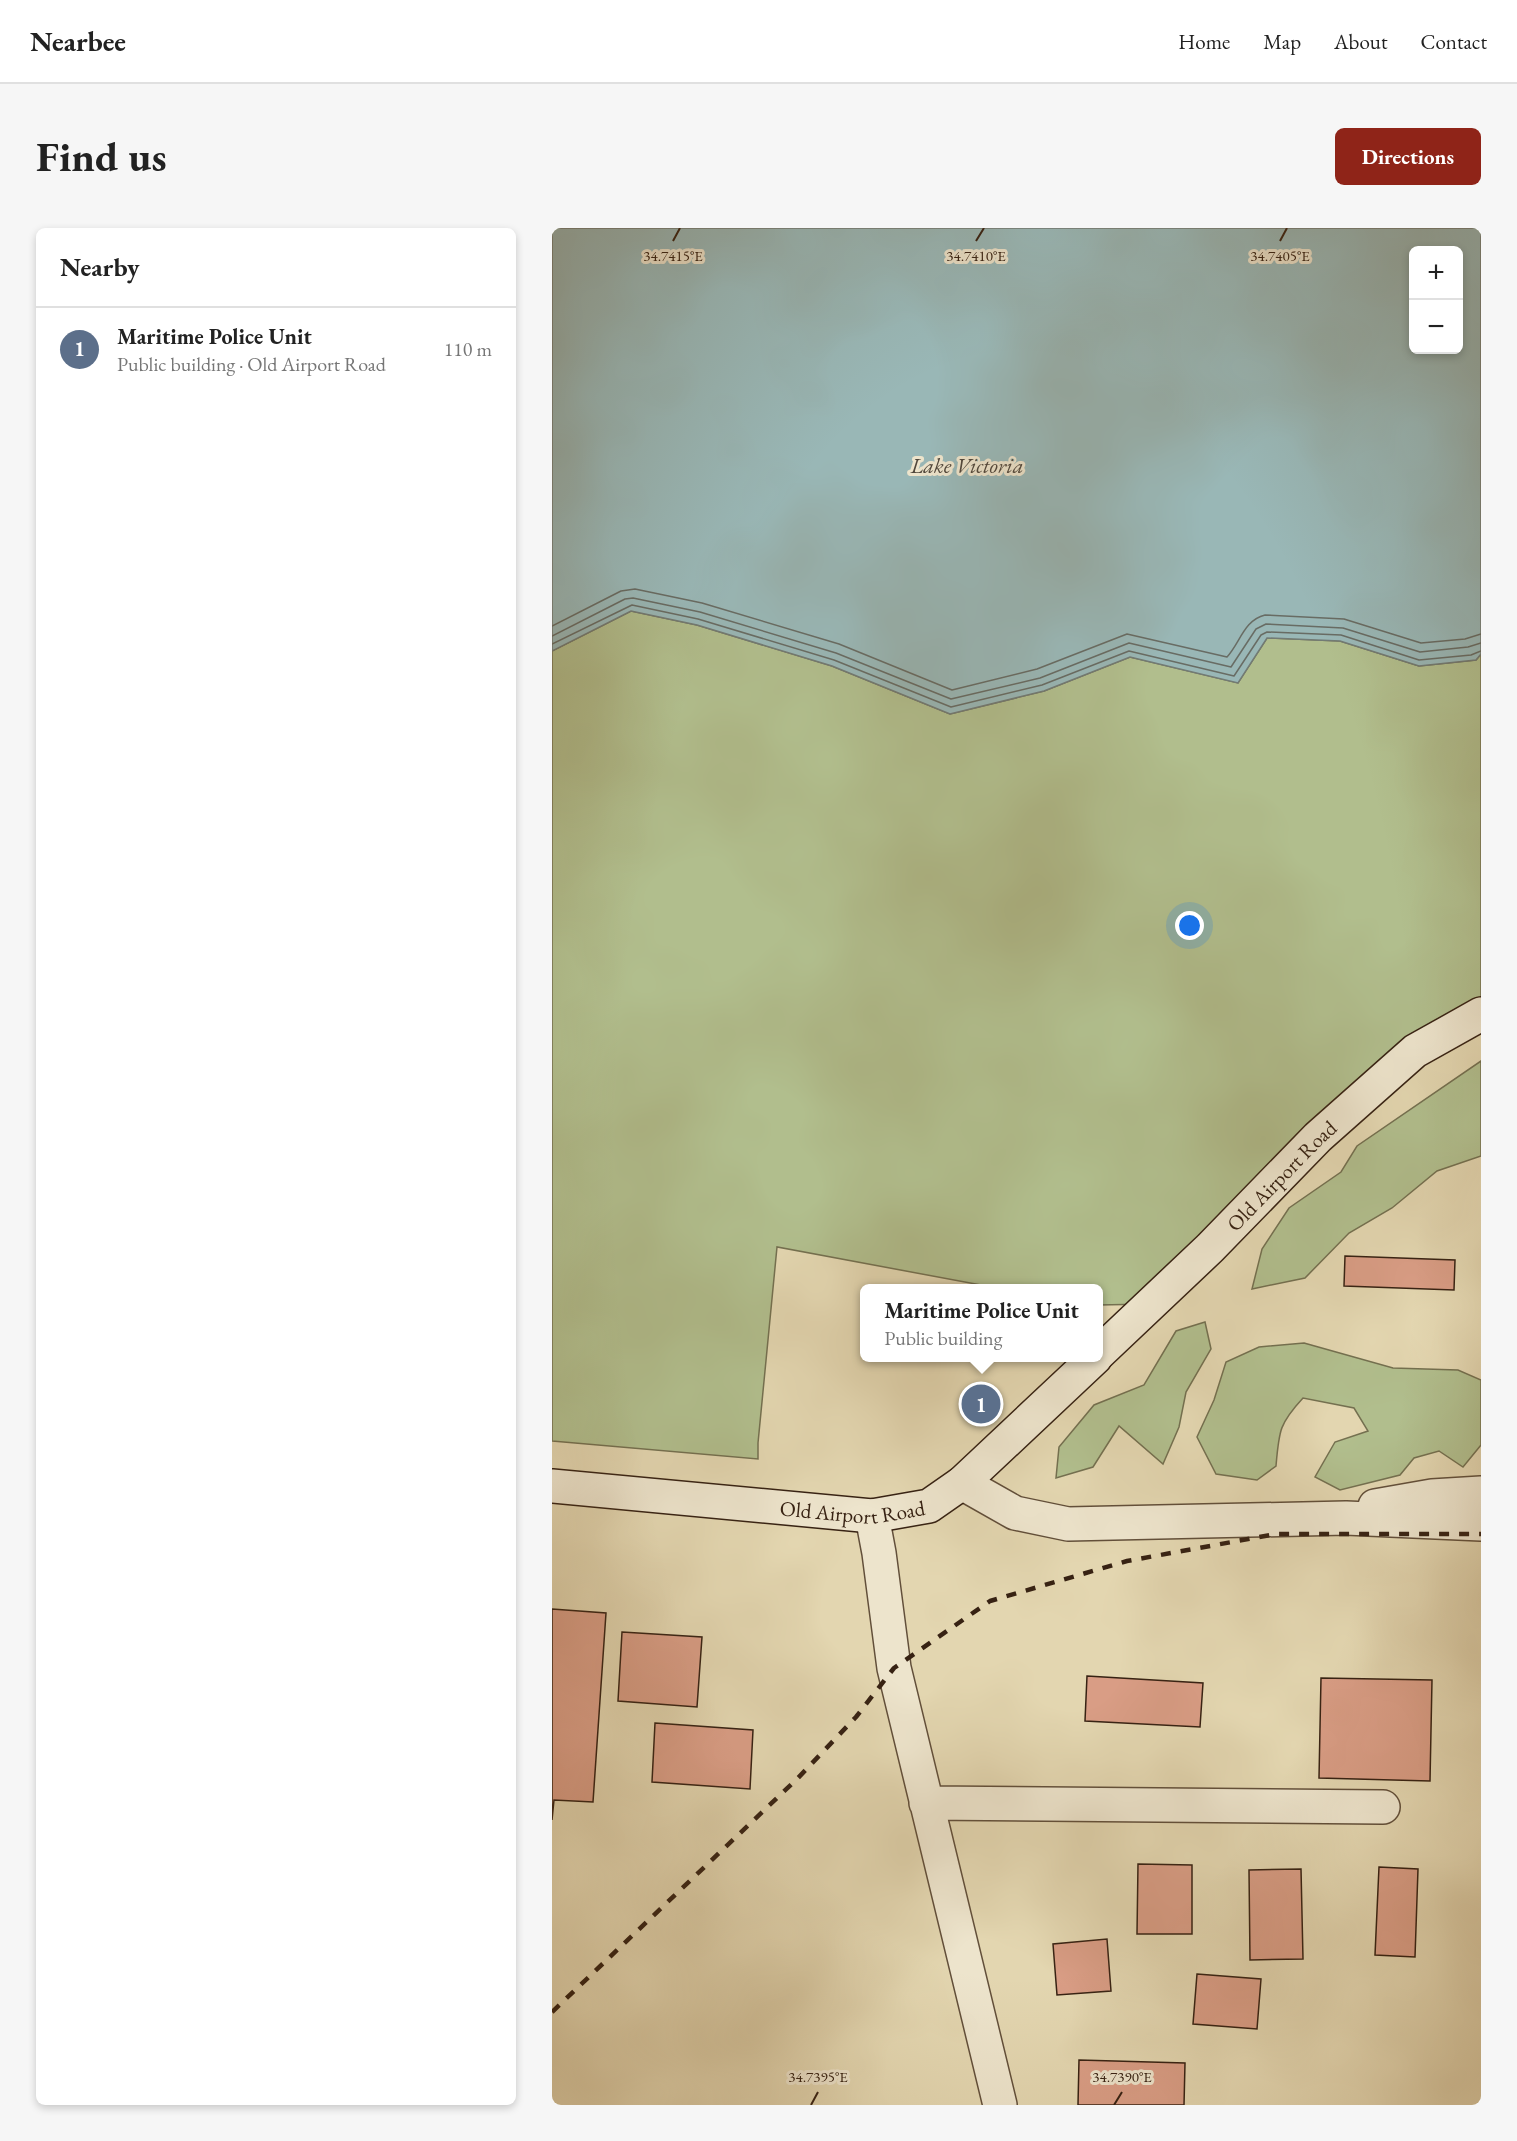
<!DOCTYPE html>
<meta charset="utf-8">
<style>
:root{--surface:#fff;--page:#f6f6f6;--text:#222;--muted:#767676;--line:#e0e0e0;--accent:#8f2418}
body{margin:0;font-family:"EB Garamond",serif;background:var(--page);color:var(--text)}
.controls{position:absolute;right:18px;top:18px;display:grid;overflow:hidden;border-radius:9px;box-shadow:0 3px 9px #0003}
.controls button{width:54px;height:54px;display:grid;place-items:center;padding:0;border:0;border-bottom:2px solid var(--line);background:var(--surface);color:var(--text);font:30px sans-serif}
.you{position:absolute;left:638px;top:698px;width:21px;height:21px;margin:-15px;border:4px solid #fff;border-radius:50%;background:#1a73e8;box-shadow:0 0 0 9px #1a73e833}
.badge{display:grid;place-items:center;width:39px;height:39px;border-radius:50%;background:var(--accent);color:#fff;font-size:20px;font-weight:700}
.pin{position:absolute;translate:-50% -50%;border:3px solid #fff;box-shadow:0 2px 6px #0006}
.popup{position:absolute;left:308px;top:1056px;width:243px;height:78px;box-sizing:border-box;display:grid;place-content:center;border-radius:9px;background:var(--surface);filter:drop-shadow(0 2px 4px #0005);font-size:20px;white-space:nowrap;color:var(--muted)}
.popup b{font-size:22px;color:var(--text)}
.popup::after{content:'';position:absolute;left:50%;top:100%;margin-left:-12px;border:12px solid transparent;border-top-color:var(--surface)}
.list{margin:0;padding:0;list-style:none}
h2{display:flex;justify-content:space-between;align-items:center;height:78px;margin:0;padding:0 24px;font-size:26px}
h2 small{font-size:20px;font-weight:400;color:var(--muted)}
.list li{display:grid;grid-template-columns:39px 1fr auto;gap:18px;align-items:center;box-sizing:border-box;height:84px;padding:0 24px;border-top:2px solid var(--line)}
.list b{display:block;font-size:22px;white-space:nowrap}
.list p{margin:0;font-size:20px;white-space:nowrap;color:var(--muted)}
.list em{font-size:20px;font-style:normal;color:var(--muted)}
.map{position:relative;flex:none;width:929px;height:1877px;overflow:hidden;border-radius:9px}
header{display:flex;align-items:center;gap:36px;box-sizing:border-box;height:84px;padding:0 30px;background:var(--surface);border-bottom:2px solid var(--line)}
header strong{font-size:28px}
nav{display:flex;gap:33px;margin-inline-start:auto;font-size:21px}
.intro{display:flex;align-items:center;justify-content:space-between;box-sizing:border-box;height:144px;padding:0 36px}
h1{margin:0;font-size:42px}
.button{padding:15px 27px;border-radius:9px;background:var(--accent);color:#fff;font-size:21px;font-weight:700}
main{display:flex;gap:36px;padding:0 36px}
aside{flex:1;background:var(--surface);border-radius:9px;box-shadow:0 3px 9px #0003}
.map>svg:first-child{display:block}
.green{fill:#b1be8d;stroke:#747050;stroke-width:1.5}
.water{fill:#99b7b6;stroke:#727b75;stroke-width:1.5;fill-rule:evenodd}
.lines{fill:none;stroke-linecap:round;stroke-linejoin:round}
.shore{stroke:#686c64;stroke-width:1.5}
.building{fill:#d99d85;stroke:#372213;stroke-width:1.5}
.street-casing{stroke:#624f3a;stroke-width:36}
.secondary-casing{stroke:#372213;stroke-width:36}
.street{stroke:#ede4cc;stroke-width:33}
.secondary{stroke:#ede4cc;stroke-width:33}
.rail{stroke:#372213;stroke-width:4.5;stroke-dasharray:10 10;stroke-linecap:butt}
.ticks{fill:none;stroke:#372213;stroke-width:2}
.labels{text-anchor:middle;dominant-baseline:central;stroke-width:6;stroke-linejoin:round;paint-order:stroke}
.street-label{font-size:21px;fill:#372213;stroke:#ede4cc}
.water-label{font-size:22px;font-style:italic;fill:#50473c;stroke:#ede4cc}
.ticks-label{font-size:15px;text-anchor:middle;fill:#372213;stroke:#ede4cc;stroke-width:6;stroke-linejoin:round;paint-order:stroke}
</style>
<header>
<strong>Nearbee</strong>
<nav><a>Home</a><a>Map</a><a>About</a><a>Contact</a></nav>
</header>
<div class="intro"><h1>Find us</h1><a class="button">Directions</a></div>
<main>
<aside>
<h2>Nearby<small></small></h2>
<ul class="list">
<li><span class="badge" style="background:#5c6f8a">1</span><div><b>Maritime Police Unit</b><p>Public building · Old Airport Road</p></div><em>110 m</em></li>
</ul>
</aside>
<div class="map">
<svg width="929" height="1877" viewBox="0 0 929 1877">
<rect width="100%" height="100%" fill="#e3d6b0"/>
<filter id="stains"><feTurbulence type="fractalNoise" baseFrequency=".00333" numOctaves="4"/><feColorMatrix values="0 0 0 0 .2 0 0 0 0 .09 0 0 0 0 .02 0 0 0 .5 -.17"/></filter>
<radialGradient id="worn" r=".72"><stop offset=".6" stop-color="#630" stop-opacity="0"/><stop offset="1" stop-color="#630" stop-opacity=".3"/></radialGradient>
<!-- green -->
<path class="green" d="M79,383L145,397L280,438L398,486L492,463L578,429L686,455L715,410L788,413L867,438L924,432L929,426V786L599,1076L546,1077V1060H445L225,1019L206,1215V1231L0,1213V423Z
M929,833V928L885,943L840,980L797,1005L753,1050L700,1061L710,1021L737,980L789,944L805,918Z
M653,1094L659,1121L634,1164L627,1199L611,1236L567,1198L541,1239L504,1250L507,1219L542,1177L592,1157L624,1103Z
M752,1115L841,1140L906,1142L929,1152V1217L911,1239L887,1223L862,1230L848,1247L788,1262L763,1249L783,1214L816,1203L802,1180L751,1170C727,1196 727,1203 724,1238L705,1252L664,1246L645,1209L662,1172L674,1134L707,1119Z"/>
<!-- water -->
<path class="water" d="M0,0H929V426L924,432L867,438L788,413L715,410L686,455L578,429L492,463L398,486L280,438L145,397L79,383L0,423ZM862,22H906V122H862Z"/>
<g class="lines">
<!-- shore -->
<path class="shore" d="M0,398L69,363L83,361L150,375L287,416L400,462L485,441L575,406L675,429C688,415 692,392 713,387L792,391L869,415L913,411L929,406
M0,408L73,371L81,370L148,384L284,425L399,471L488,450L577,415L679,439L704,401L714,396L791,400L868,424L916,419L929,415
M0,416L80,377L146,391L282,432L399,479L490,457L577,423L682,448L709,407L715,404L789,407L867,432L919,427L929,423"/>
</g>
<!-- building -->
<path class="building" d="M793,1028L903,1032L902,1062L792,1058Z
M0,1381L54,1385L41,1574L2,1572L0,1592Z
M70,1404L150,1409L145,1479L66,1473Z
M535,1448L651,1455L648,1499L533,1493Z
M769,1450L880,1452L878,1553L767,1550Z
M103,1495L201,1502L198,1561L100,1554Z
M586,1636L640,1637V1706H585Z
M827,1639L866,1641L863,1729L823,1727Z
M749,1641L751,1731L698,1732L697,1642Z
M555,1711L559,1763L505,1767L501,1716Z
M645,1746L709,1751L705,1801L641,1796Z
M527,1832L633,1835L632,1877H526Z"/>
<g class="lines">
<defs>
<path id="street" d="M410,1255L463,1285L516,1296L794,1290L929,1296
M823,1278L880,1268L929,1265
M320,1288L327,1325L342,1440L448,1877
M374,1575L831,1579"/>
<g id="secondary">
<path id="s1" d="M546,1126L658,1020L766,909L863,823L929,786"/>
<path id="s2" d="M0,1258L320,1288L377,1278L410,1255L543,1130"/>
</g>
</defs>
<!-- street casing -->
<use href="#street" class="street-casing"/>
<!-- secondary casing -->
<use href="#secondary" class="secondary-casing"/>
<!-- street -->
<use href="#street" class="street"/>
<!-- secondary -->
<use href="#secondary" class="secondary"/>
<!-- rail -->
<path class="rail" d="M0,1784L246,1550L304,1489L342,1440L438,1373L575,1333L724,1306H929"/>
</g>
<!-- ticks -->
<path class="ticks" d="M121,13L128,0M424,13L432,0M728,13L735,0M259,1877L266,1864M562,1877L570,1864"/>
<g class="labels">
<!-- street labels -->
<g class="street-label">
<text stroke="none"><textPath href="#s1" startOffset="256">Old Airport Road</textPath></text>
<text stroke="none"><textPath href="#s2" startOffset="302">Old Airport Road</textPath></text>
</g>
<!-- water labels -->
<g class="water-label">
<text x="415" y="237">Lake Victoria</text>
</g>
</g>
<g class="ticks-label">
<text x="121" y="33">34.7415°E</text>
<text x="424" y="33">34.7410°E</text>
<text x="728" y="33">34.7405°E</text>
<text x="266" y="1854">34.7395°E</text>
<text x="570" y="1854">34.7390°E</text>
</g>
<rect width="100%" height="100%" filter="url(#stains)"/>
<rect width="100%" height="100%" fill="url(#worn)"/>
</svg>
<div class="controls">
<button>+</button>
<button>−</button>
</div>
<div class="you"></div>
<div class="pin badge" style="left:429px;top:1176px;background:#5c6f8a">1</div>
<div class="popup"><b>Maritime Police Unit</b>Public building</div>
</div>
</main>
